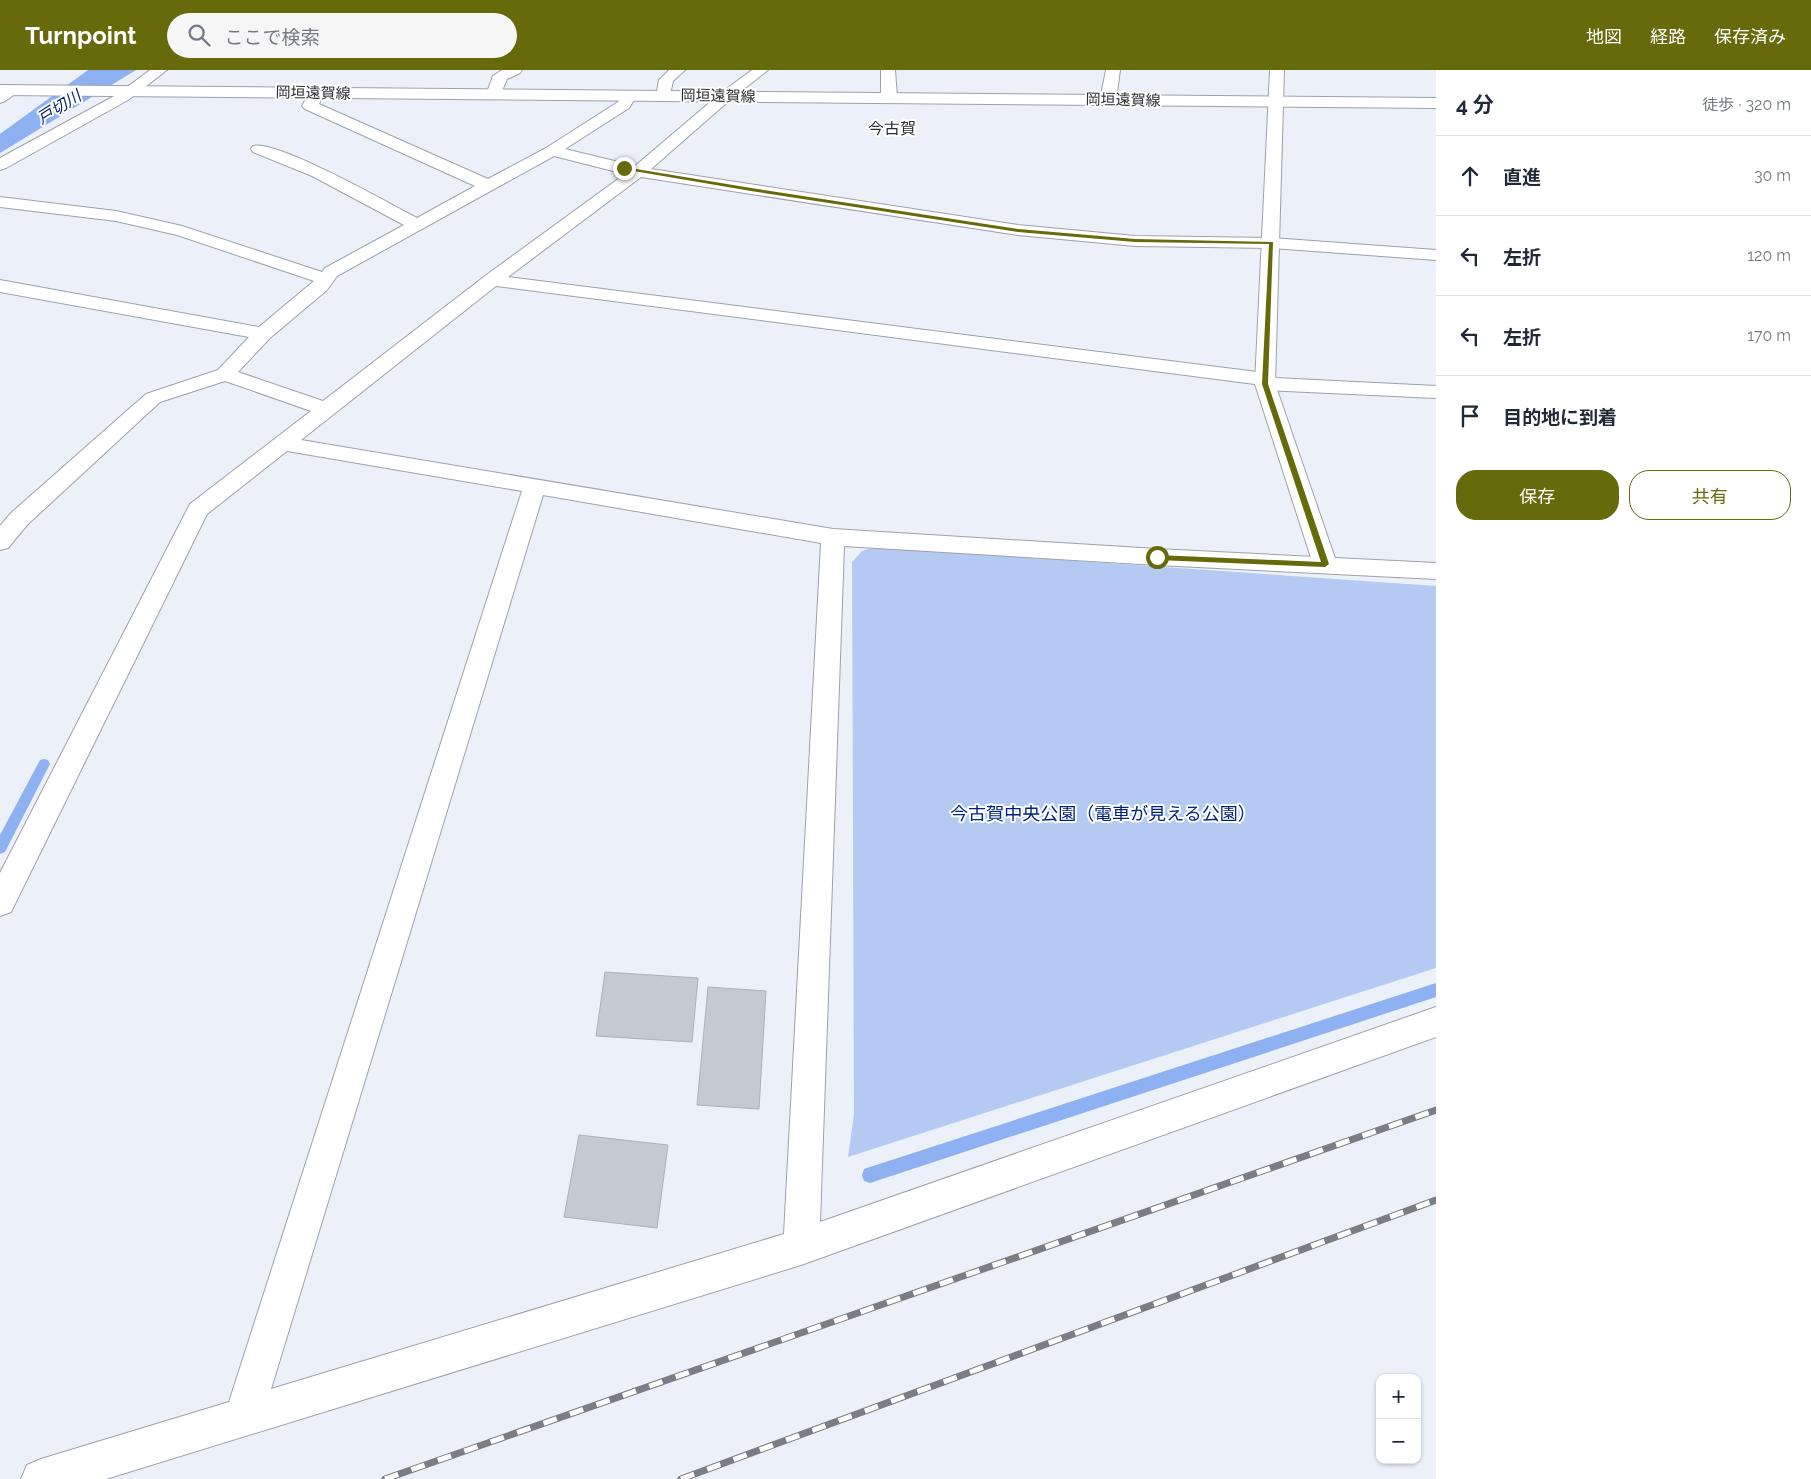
<!DOCTYPE html>
<html lang="ja">
<meta charset="utf-8">
<style>
:root{--surface:#fff;--page:#f6f6f7;--text:#1f2937;--muted:#747a83;--line:#e0e1e3;--accent:#666a0a}
body{margin:0;font-family:Raleway,"Noto Sans JP",sans-serif;background:var(--page);color:var(--text)}
.controls{position:absolute;right:15px;bottom:15px;display:grid;overflow:hidden;border-radius:10px;box-shadow:0 1px 4px #0004}
.controls button{width:45px;height:45px;display:grid;place-items:center;padding:0;border:0;border-bottom:1px solid var(--line);background:var(--surface);color:var(--text);font:25px sans-serif}
.stop{position:absolute;width:15px;height:15px;margin:-11px;border:4px solid #666a0a;border-radius:50%;background:#fff}
.stop.end{background:#666a0a;border-color:#fff;box-shadow:0 1px 5px #0008}
.list{margin:0;padding:0;list-style:none}
h2{display:flex;justify-content:space-between;align-items:center;height:65px;margin:0;padding:0 20px;font-size:21px}
h2 small{font-size:16px;font-weight:400;color:var(--muted)}
.list li{display:grid;grid-template-columns:32px 1fr auto;gap:15px;align-items:center;box-sizing:border-box;height:80px;padding:0 20px;border-top:1px solid var(--line)}
.list b{display:block;font-size:19px;white-space:nowrap}
.list em{font-size:16px;font-style:normal;color:var(--muted)}
.actions{display:flex;gap:10px;padding:15px 20px}
.actions a{flex:1;padding:11px 0;border:1px solid var(--accent);border-radius:20px;text-align:center;font-size:18px;color:var(--accent)}
.actions .main{background:var(--accent);color:#fff}
.icon{flex:none;width:28px;height:28px;fill:none;stroke:currentColor;stroke-width:2;stroke-linecap:round;stroke-linejoin:round}
.map{position:relative;flex:none;width:1436px;height:1409px;overflow:hidden}
header{display:flex;align-items:center;gap:30px;box-sizing:border-box;height:70px;padding:0 25px;background:var(--accent);color:#fff}
header strong{font-size:24px}
nav{display:flex;gap:28px;margin-inline-start:auto;font-size:18px}
.search{width:350px;height:45px;background:var(--page);display:flex;align-items:center;gap:12px;box-sizing:border-box;padding:0 18px;border-radius:28px;color:var(--muted);font-size:19px}
main{display:flex}
aside{flex:1;background:var(--surface)}
.map>svg:first-child{display:block}
.green{fill:#b4caf2}
.water{fill:#8eb1f1}
.lines{fill:none;stroke-linecap:round;stroke-linejoin:round}
.stream{fill:#8eb1f1;fill-rule:evenodd}
.building{fill:#c5cad2;stroke:#acb1b9}
.minor-casing{stroke:#9da2aa;stroke-width:2}
.tertiary-casing{stroke:#9da2aa;stroke-width:2}
.secondary-casing{stroke:#9da2aa;stroke-width:2}
.minor{fill:#fff;fill-rule:evenodd}
.tertiary{fill:#fff;fill-rule:evenodd}
.secondary{fill:#fff;fill-rule:evenodd}
.rail-casing{stroke:#7a7d83;stroke-width:7}
.rail{stroke:#fff;stroke-width:5;stroke-dasharray:14;stroke-linecap:butt}
.route{fill:#666a0a}
.labels{text-anchor:middle;dominant-baseline:central;stroke-width:4;stroke-linejoin:round;paint-order:stroke}
.far-street-label{font-size:15px;fill:#2c2e31;stroke:#fff}
.far-water-label{font-size:16px;font-style:italic;fill:#032266;stroke:#fff}
.far-quarter-label{font-size:16px;fill:#2c2e31;stroke:#fff}
.park-label{font-size:18px;fill:#00237d;stroke:#fff}
</style>
<header>
<strong>Turnpoint</strong>
<div class="search"><svg class="icon" aria-label="search" viewBox="0 0 24 24"><circle cx="10" cy="10" r="6"/><path d="M15 15l6 6"/></svg>ここで検索</div>
<nav><a>地図</a><a>経路</a><a>保存済み</a></nav>
</header>
<main>
<div class="map">
<svg width="1436" height="1409" viewBox="0 0 1436 1409">
<rect width="100%" height="100%" fill="#ebf0f9"/>
<!-- green -->
<path class="green" d="M876,477L1436,516V898L848,1087L854,1044L852,492L862,481Z"/>
<!-- water -->
<path class="water" d="M88,0H136L0,83V64Z"/>
<g class="lines">
<!-- stream -->
<path class="stream" d="M44,689L48,690L50,694L5,782L0,784V765L40,690Z
M1436,913V927L870,1113L864,1111L862,1105L864,1099L870,1097Z"/>
</g>
<!-- building -->
<path class="building" d="M605,902L698,908L692,972L596,966Z
M708,917L766,921L759,1039L697,1035Z
M579,1065L668,1075L657,1158L564,1147Z"/>
<g class="lines">
<defs>
<path id="minor" d="M150,0H167L128,30L6,98L0,100V88L118,24Z
M502,0H522L520,3L507,9L499,28H489L486,25L493,6Z
M669,0H685L673,11L669,29H659L656,26L659,10Z
M752,0H768L731,29L651,99L1018,155L1135,166L1272,168L1436,180V190L1272,178L1135,176L1018,165L641,107L508,207L1265,303L1272,305L1275,308L1436,316V328L1265,320L1258,318L1255,314L496,216L301,370L833,459L1157,479L1436,493V509L1157,495L844,476L820,1152L1436,937V967L801,1195L106,1409H21L27,1395L41,1389L229,1332L522,421L287,381L207,444L11,842L0,846V803L190,434L311,341L225,311L160,332L27,455L8,478L0,480V456L11,443L146,324L218,300L249,267L0,222V210L259,257L314,211L177,165L116,151L0,137V127L116,141L182,156L322,202L325,198L404,155L312,106L253,82L251,79L253,76C278,70 390,134 417,148L475,116L305,39L302,36L311,20H321L324,23L319,34L488,109L546,78L618,32L624,22H634L637,25L629,38L565,79L635,96L721,23ZM554,86L625,104L485,206L323,331L238,302L270,268L327,220L337,206ZM543,425L821,473L784,1164L271,1319Z
M881,0H895L897,27L894,30H884L881,27Z
M1106,0H1120L1116,30L1113,33H1103L1100,30Z
M13,15L18,17L21,20L5,31L0,33V21Z"/>
<path id="tertiary" d="M1270,0H1284L1275,314L1337,494L1333,500L1325,502L1317,500L1313,494L1255,314Z"/>
<path id="secondary" d="M0,15L1436,28V38L0,25Z"/>
</defs>
<!-- minor casing -->
<use href="#minor" class="minor-casing"/>
<!-- tertiary casing -->
<use href="#tertiary" class="tertiary-casing"/>
<!-- secondary casing -->
<use href="#secondary" class="secondary-casing"/>
<!-- minor -->
<use href="#minor" class="minor"/>
<!-- tertiary -->
<use href="#tertiary" class="tertiary"/>
<!-- secondary -->
<use href="#secondary" class="secondary"/>
<defs>
<path id="rail" d="M385,1409L1436,1040
M681,1409L1436,1130"/>
</defs>
<!-- rail casing -->
<use href="#rail" class="rail-casing"/>
<!-- rail -->
<use href="#rail" class="rail"/>
</g>
<!-- route -->
<path class="route" d="M624,97L751,118L1018,159L1135,169L1273,172L1268,314L1329,494L1325,497L1157,490L1153,487L1157,485L1321,492L1262,314L1269,174L1135,172L1018,162L751,121L622,99Z"/>
<g class="labels">
<!-- far-street labels -->
<g class="far-street-label">
<text transform="translate(313 23) rotate(1)">岡垣遠賀線</text>
<text transform="translate(718 26) rotate(1)">岡垣遠賀線</text>
<text transform="translate(1123 30) rotate(1)">岡垣遠賀線</text>
</g>
<!-- far-water labels -->
<g class="far-water-label">
<text transform="translate(59 37) rotate(-32)">戸切川</text>
</g>
<!-- far-quarter labels -->
<g class="far-quarter-label">
<text x="892" y="58">今古賀</text>
</g>
<!-- park labels -->
<g class="park-label">
<text x="1103" y="743">今古賀中央公園（電車が見える公園）</text>
</g>
</g>
</svg>
<div class="controls">
<button>+</button>
<button>−</button>
</div>
<div class="stop" style="left:1157px;top:487px"></div>
<div class="stop end" style="left:624px;top:98px"></div>
</div>
<aside>
<h2>4 分<small>徒歩 · 320 m</small></h2>
<ul class="list">
<li><svg class="icon" aria-label="ahead" viewBox="0 0 24 24"><path d="M12 20V5M6 11l6-6 6 6"/></svg><div><b>直進</b></div><em>30 m</em></li>
<li><svg class="icon" aria-label="left" viewBox="0 0 24 24"><path d="M17 20v-9H6M10 6l-5 5 5 5"/></svg><div><b>左折</b></div><em>120 m</em></li>
<li><svg class="icon" aria-label="left" viewBox="0 0 24 24"><path d="M17 20v-9H6M10 6l-5 5 5 5"/></svg><div><b>左折</b></div><em>170 m</em></li>
<li><svg class="icon" aria-label="arrive" viewBox="0 0 24 24"><path d="M6 21V4h12l-3 4 3 4H6"/></svg><div><b>目的地に到着</b></div></li>
</ul>
<div class="actions"><a class="main">保存</a><a>共有</a></div>
</aside>
</main>
